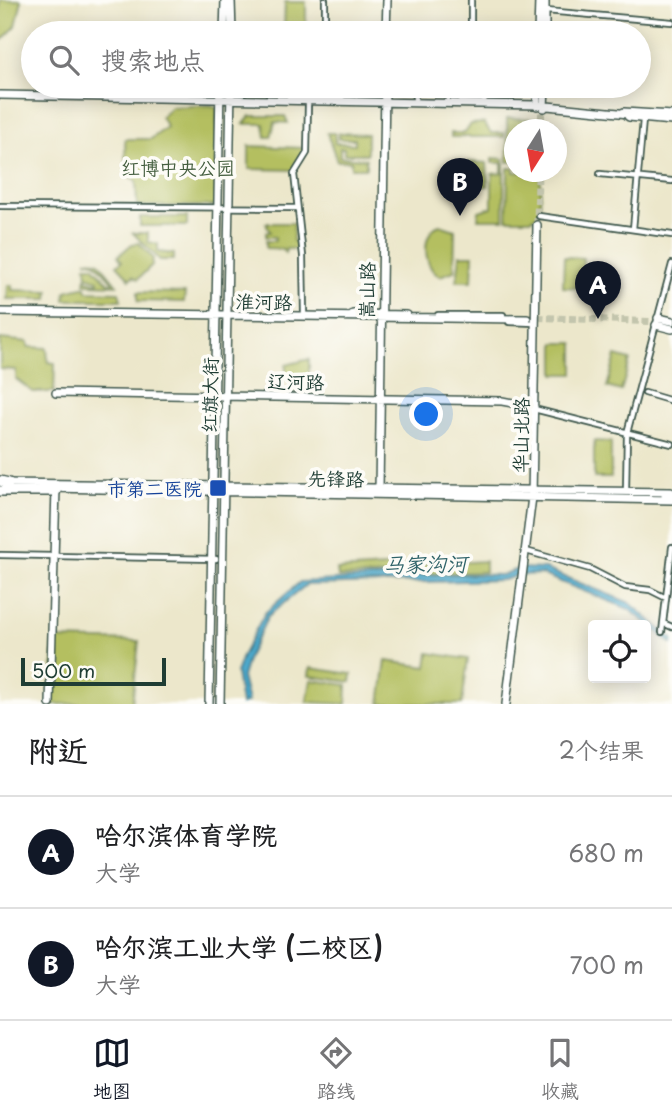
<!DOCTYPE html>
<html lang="zh">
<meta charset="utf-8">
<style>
:root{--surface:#fff;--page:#f2f2f2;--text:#202124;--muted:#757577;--line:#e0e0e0;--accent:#111827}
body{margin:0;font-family:"Playpen Sans","LXGW WenKai TC",sans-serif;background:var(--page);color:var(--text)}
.controls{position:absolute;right:21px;bottom:21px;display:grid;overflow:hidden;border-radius:7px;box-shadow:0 4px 18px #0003}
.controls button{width:63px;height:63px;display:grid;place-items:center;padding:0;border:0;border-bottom:2px solid var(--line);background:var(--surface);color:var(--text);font:35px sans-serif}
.compass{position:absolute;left:504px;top:119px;width:63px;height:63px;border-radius:50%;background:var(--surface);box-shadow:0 4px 18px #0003;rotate:191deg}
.scale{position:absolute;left:21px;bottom:18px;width:145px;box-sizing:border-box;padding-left:7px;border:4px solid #1f3d34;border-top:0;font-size:19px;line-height:24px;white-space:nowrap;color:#1f3d34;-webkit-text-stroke:5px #fdfcf7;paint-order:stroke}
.you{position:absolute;left:427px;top:415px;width:24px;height:24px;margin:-18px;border:5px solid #fff;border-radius:50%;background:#1a73e8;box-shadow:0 0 0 10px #1a73e833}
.badge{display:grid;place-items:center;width:46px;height:46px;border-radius:50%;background:var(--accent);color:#fff;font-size:23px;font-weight:700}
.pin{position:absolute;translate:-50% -58px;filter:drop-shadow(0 2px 4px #0008)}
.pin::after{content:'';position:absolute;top:37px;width:24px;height:21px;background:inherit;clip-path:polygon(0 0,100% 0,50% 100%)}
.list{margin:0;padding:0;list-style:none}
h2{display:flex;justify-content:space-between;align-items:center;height:91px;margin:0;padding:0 28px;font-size:30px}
h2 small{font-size:23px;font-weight:400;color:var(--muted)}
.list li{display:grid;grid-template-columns:46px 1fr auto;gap:21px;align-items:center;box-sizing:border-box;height:112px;padding:0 28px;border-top:2px solid var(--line)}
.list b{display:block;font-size:26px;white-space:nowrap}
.list p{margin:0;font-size:23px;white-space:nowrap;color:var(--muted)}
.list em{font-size:23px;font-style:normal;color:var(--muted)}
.icon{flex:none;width:38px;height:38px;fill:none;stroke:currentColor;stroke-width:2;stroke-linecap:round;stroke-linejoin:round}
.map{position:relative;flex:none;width:672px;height:704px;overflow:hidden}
.search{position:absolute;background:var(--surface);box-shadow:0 4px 18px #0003;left:21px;right:21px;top:21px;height:77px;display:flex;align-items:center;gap:18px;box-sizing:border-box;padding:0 24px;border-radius:38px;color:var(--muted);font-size:26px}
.sheet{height:315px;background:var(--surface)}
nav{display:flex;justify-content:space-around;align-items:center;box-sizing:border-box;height:98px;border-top:2px solid var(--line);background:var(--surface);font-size:19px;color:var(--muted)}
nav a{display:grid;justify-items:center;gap:4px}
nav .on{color:var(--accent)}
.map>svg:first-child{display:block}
.green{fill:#b4bf61;stroke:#6a7e4a;stroke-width:2}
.water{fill:#4ea9cc;stroke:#367380;stroke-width:2}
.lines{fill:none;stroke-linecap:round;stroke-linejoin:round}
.major-tunnel{stroke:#c3c5ad;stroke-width:7;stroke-dasharray:7 3.5;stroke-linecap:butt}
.minor-casing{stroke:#3e564b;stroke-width:8}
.major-casing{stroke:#3e564b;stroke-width:10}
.highway-casing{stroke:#3e564b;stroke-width:12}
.minor{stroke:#fff;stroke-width:4.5}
.major{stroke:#fff;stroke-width:7}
.highway{stroke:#fff;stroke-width:9}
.transit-dot{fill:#1a4fb4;stroke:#fdfcf7;stroke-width:2.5}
.labels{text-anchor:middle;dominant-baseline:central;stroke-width:7;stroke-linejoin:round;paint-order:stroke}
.park-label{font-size:19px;fill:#445e3f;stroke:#fdfcf7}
.street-label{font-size:19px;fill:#1f3d34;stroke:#fdfcf7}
.transit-label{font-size:19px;fill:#164399;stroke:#fdfcf7;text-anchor:end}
.water-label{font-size:21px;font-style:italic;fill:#2f6369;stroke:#fdfcf7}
</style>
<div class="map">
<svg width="672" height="704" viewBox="0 0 672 704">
<rect width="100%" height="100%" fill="#fdfcf7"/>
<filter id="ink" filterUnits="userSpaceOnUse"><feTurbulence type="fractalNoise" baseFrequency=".0143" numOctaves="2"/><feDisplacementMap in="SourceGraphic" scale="14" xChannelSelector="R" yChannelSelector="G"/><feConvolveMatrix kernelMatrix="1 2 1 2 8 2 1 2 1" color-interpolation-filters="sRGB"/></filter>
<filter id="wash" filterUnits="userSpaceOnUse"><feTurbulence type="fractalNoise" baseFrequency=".00686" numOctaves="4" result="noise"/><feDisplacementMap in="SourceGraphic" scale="28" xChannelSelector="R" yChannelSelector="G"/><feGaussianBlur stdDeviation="1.57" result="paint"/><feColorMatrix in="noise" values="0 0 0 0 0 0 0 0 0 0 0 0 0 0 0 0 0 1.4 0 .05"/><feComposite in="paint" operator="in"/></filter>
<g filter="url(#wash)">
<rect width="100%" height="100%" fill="#ece7cb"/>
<!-- green -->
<path class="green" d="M0,0H21V4L16,26L0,42Z
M285,2H306V31L284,30Z
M211,105L217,108L216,206H137L136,181L126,174L125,139H151L167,127L161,117L171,107Z
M250,116H285L288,123L275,122L271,137H266L264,124H244Z
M507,118L536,119V129L514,130V162H508Z
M484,123L491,133H504V137H451V133H465L471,124Z
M327,133H335V143L355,144V139H339V133L367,134V154H344V148H340V157L366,159V168H351V161H337Z
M249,146L304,148L303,155L293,170L249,169Z
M492,158L504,159V219H478L479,211L492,207V174L502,173V163H492Z
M468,162L487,163L488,186H467Z
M508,168H514V172H541L540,212L532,219H507Z
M140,217H187V226H140Z
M266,223H294L293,241H297L299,249H286L285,253L282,249L266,248V241H275V237H266V232H270Z
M440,225L455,230L454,271L440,276C422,269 421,230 440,225Z
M133,233H148V242L158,244V252L174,254V260H160Z
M139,243L153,258L152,265L138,279L133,276L130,279L117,265L122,261L118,256L132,244Z
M460,255H473L472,281H457Z
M564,257L583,258V288L563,287Z
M86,260L98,261L117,285L85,284L86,276L87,280L98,283V280L87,276L86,266H93L110,284L113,282L95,262Z
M8,285H12V290L49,291L48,299H7Z
M82,287H86L87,291L119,292L121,300H65L66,291Z
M138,292L185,293L184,302L138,301Z
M0,339L28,342V347L47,348L48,362L55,363L54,392H33L16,379V370L0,369Z
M555,343H574V374H555Z
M616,356L630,360L621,391L607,387Z
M309,359V376L286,375V365Z
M594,441L611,442V478H594Z
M485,561V572L338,577L337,570Z
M54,639L139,641L132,704H52Z
M429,653L468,659L462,704H380L386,661L427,667Z
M310,668L352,674L351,682L309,676Z
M311,680L347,685L346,704L307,702Z"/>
<!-- water -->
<path class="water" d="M520,568L545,569L630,603L672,639V644L629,609L541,574L519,575L503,580L306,585L268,616L248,657L242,677L248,702L241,704L236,673L242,656L265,613L300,582L448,574L502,575Z"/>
</g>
<g filter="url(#ink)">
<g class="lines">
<!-- major-tunnel -->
<path class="major-tunnel" d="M541,130L542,102
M537,225L538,172
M527,317L662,322"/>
<defs>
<path id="minor" d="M325,0V33
M546,11L672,22
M471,33V0
M308,101V86
M342,101V86
M415,103V86
M448,103V86
M484,104L485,86
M600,174L672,181
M0,206L296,208
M539,216L672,235
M633,229L643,120
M304,313L303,256L294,174L307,153L308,104
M438,315H503
M509,322L535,323
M645,393L672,401
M534,409L672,444
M626,492L627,433L672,264
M526,551L590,569L625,587L650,590L666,598
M0,555L216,559
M663,623L672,627
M662,632L672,547"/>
<path id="major" d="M231,0L232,33
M545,0V33
M224,33L225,0
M386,33L387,0
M538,33L539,0
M0,95L537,105L629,114
M537,106V86
M544,108L545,86
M624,112L672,115
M0,312L527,319
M353,314L407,315
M658,318L672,321
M656,325L672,329
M56,393L502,401L534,407
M4,483L671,492
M50,488L672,500
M379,490L385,86
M50,704L56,488
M209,704L220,86
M220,704L231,86
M506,704L532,497L537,225"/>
<path id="highway" d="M629,116L672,120
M0,481L9,483
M0,491H56
M666,496H672"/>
</defs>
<!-- minor casing -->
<use href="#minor" class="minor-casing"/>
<!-- major casing -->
<use href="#major" class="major-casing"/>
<!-- highway casing -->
<use href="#highway" class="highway-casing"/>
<!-- minor -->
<use href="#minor" class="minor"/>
<!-- major -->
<use href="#major" class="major"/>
<!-- highway -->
<use href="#highway" class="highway"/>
</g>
</g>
<!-- markers -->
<rect class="transit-dot" x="209" y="479" width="18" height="18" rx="3.5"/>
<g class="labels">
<!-- park labels -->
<g class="park-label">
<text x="178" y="167">红博中央公园</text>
</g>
<!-- street labels -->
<g class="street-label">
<text transform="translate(366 290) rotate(-89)">嵩山路</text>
<text transform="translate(264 301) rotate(1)">淮河路</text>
<text transform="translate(296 381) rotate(1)">辽河路</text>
<text transform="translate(209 395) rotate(-89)">红旗大街</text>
<text transform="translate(520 435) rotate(-89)">华山北路</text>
<text transform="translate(336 478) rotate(1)">先锋路</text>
</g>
<!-- transit labels -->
<g class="transit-label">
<text x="202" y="488">市第二医院</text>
</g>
<!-- water labels -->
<g class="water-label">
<text transform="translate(425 563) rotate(-1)">马家沟河</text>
</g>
</g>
</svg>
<div class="controls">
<button><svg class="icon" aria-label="locate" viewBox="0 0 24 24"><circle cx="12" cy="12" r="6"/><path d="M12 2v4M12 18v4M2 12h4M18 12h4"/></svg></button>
</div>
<svg class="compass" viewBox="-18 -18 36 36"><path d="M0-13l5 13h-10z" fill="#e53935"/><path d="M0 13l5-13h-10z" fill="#757577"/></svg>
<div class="scale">500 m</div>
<div class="you"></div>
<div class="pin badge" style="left:598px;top:319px">A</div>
<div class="pin badge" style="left:460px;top:216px">B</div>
<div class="search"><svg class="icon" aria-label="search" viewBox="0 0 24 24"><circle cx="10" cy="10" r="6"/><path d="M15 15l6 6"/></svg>搜索地点</div>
</div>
<section class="sheet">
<h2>附近<small>2个结果</small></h2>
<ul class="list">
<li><span class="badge">A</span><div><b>哈尔滨体育学院</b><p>大学</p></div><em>680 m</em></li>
<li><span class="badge">B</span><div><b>哈尔滨工业大学 (二校区)</b><p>大学</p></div><em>700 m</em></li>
</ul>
</section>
<nav>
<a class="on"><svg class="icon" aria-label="map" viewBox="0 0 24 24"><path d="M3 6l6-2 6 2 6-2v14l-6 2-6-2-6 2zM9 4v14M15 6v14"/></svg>地图</a>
<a><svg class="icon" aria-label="directions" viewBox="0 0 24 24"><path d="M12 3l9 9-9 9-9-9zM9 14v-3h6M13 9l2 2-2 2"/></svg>路线</a>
<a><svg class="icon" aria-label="saved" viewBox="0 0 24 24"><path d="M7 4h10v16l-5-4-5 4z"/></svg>收藏</a>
</nav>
